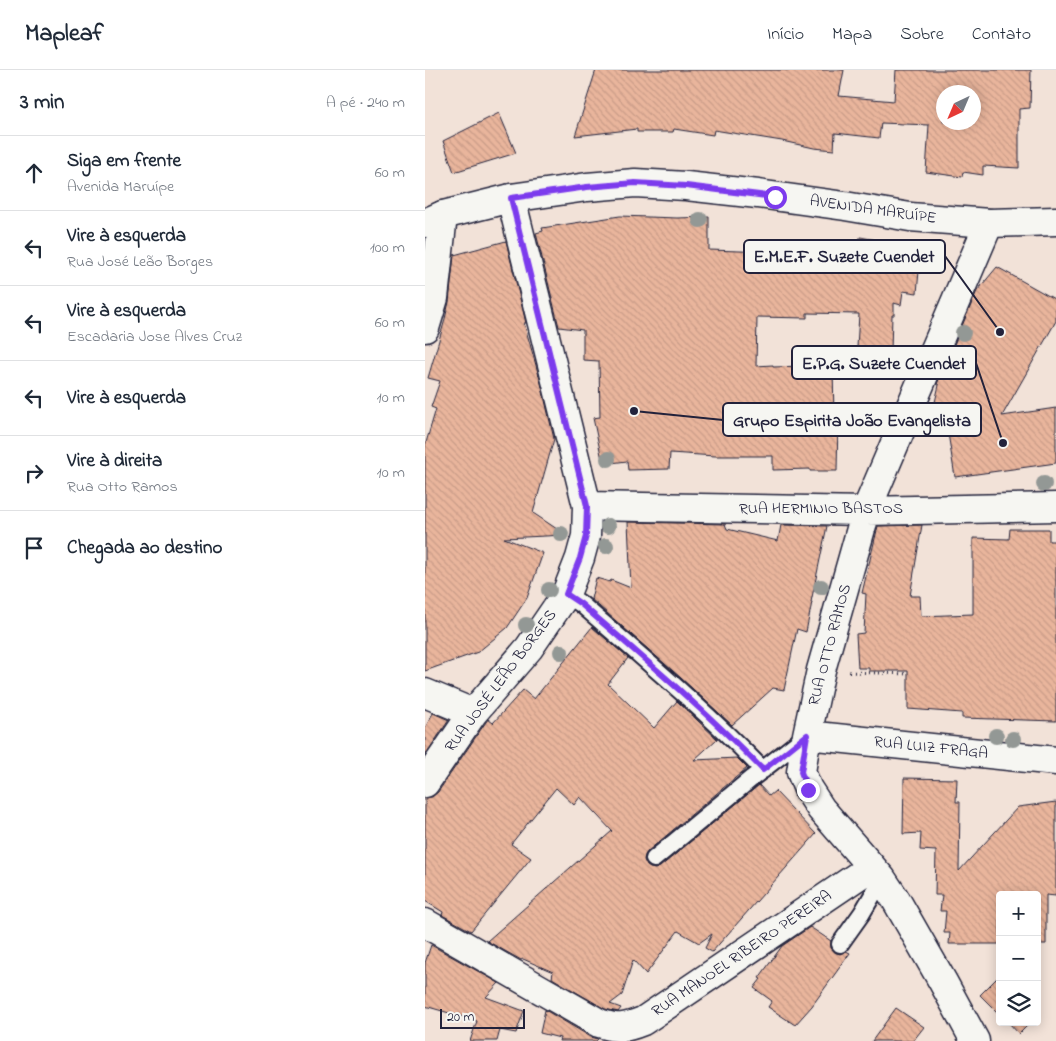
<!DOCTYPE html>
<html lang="pt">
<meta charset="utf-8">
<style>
:root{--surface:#fff;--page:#f2f2f3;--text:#1f2937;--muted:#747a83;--line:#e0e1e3}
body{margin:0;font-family:"Indie Flower",sans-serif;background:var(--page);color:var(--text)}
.controls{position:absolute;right:15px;bottom:15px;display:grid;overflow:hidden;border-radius:5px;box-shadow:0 2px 12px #0003}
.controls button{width:45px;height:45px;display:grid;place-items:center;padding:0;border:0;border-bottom:1px solid var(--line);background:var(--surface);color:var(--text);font:25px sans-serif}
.compass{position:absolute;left:511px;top:15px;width:45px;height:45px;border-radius:50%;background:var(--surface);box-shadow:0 2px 12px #0003;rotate:224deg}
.scale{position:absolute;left:15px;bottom:12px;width:85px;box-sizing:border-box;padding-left:5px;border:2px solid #22223b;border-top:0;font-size:14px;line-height:18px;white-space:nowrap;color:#22223b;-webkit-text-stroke:4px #f6f6f2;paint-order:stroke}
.stop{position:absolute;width:15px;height:15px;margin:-11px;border:4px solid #7c3aed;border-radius:50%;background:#fff}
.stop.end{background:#7c3aed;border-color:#fff;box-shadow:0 1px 5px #0008}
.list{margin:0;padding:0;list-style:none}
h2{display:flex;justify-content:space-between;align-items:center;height:65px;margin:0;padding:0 20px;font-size:21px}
h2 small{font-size:16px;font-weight:400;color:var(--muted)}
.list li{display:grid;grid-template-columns:32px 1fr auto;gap:15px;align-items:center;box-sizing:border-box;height:75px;padding:0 20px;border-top:1px solid var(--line)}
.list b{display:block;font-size:19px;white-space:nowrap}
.list p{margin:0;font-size:16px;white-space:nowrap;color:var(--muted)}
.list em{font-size:16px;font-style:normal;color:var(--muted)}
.icon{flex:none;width:28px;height:28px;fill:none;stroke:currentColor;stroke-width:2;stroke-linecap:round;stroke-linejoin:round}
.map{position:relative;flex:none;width:631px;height:971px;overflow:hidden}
header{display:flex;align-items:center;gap:30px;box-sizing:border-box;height:70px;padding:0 25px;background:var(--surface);border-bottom:1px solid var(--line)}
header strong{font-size:24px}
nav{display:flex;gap:28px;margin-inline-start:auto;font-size:18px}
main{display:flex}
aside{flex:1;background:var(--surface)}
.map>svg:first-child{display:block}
.building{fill:url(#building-back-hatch);stroke:#22223b;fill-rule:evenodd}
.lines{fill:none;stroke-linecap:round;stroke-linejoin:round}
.lane-casing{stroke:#22223b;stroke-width:20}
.street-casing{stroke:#22223b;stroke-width:31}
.secondary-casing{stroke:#22223b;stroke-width:31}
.path{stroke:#22223b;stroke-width:3;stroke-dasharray:1 4;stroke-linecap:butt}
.lane{stroke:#f6f6f2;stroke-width:16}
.street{stroke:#f6f6f2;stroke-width:28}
.secondary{stroke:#f6f6f2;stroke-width:28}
.tree{fill:#939895}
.route{stroke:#7c3aed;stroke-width:6}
.labels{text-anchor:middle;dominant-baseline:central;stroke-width:4;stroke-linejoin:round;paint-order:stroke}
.street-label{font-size:16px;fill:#22223b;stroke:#f6f6f2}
.leader{fill:none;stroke:#22223b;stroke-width:2}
.callout-dot{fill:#22223b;stroke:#f6f6f2;stroke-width:2}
.callout{fill:#f6f6f2;stroke:#22223b;stroke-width:2}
.callout-label{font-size:18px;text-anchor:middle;font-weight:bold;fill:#22223b}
</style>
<header>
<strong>Mapleaf</strong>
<nav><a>Início</a><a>Mapa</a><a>Sobre</a><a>Contato</a></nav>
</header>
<main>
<aside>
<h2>3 min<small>A pé · 240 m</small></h2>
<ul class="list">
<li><svg class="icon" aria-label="ahead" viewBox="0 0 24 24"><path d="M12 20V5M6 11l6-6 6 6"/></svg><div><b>Siga em frente</b><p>Avenida Maruípe</p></div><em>60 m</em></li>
<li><svg class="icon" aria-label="left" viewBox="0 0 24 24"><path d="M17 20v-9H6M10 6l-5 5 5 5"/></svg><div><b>Vire à esquerda</b><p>Rua José Leão Borges</p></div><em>100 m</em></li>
<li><svg class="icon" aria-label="left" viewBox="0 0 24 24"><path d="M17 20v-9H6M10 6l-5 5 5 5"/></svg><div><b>Vire à esquerda</b><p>Escadaria Jose Alves Cruz</p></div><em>60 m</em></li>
<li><svg class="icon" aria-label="left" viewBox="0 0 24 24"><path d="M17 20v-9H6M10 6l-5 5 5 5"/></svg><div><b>Vire à esquerda</b></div><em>10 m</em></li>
<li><svg class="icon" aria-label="right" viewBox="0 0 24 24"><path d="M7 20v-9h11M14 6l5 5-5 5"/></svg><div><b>Vire à direita</b><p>Rua Otto Ramos</p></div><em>10 m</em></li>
<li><svg class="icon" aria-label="arrive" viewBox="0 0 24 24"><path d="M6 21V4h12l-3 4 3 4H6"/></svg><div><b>Chegada ao destino</b></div></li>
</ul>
</aside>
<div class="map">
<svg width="631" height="971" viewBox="0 0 631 971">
<defs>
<pattern id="building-back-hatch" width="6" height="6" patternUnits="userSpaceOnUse" patternTransform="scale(1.25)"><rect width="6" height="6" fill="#e9b59c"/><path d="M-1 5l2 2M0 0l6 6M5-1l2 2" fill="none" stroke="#c89b87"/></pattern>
</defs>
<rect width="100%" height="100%" fill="#f2e2d8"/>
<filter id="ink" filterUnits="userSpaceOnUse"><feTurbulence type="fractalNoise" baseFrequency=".02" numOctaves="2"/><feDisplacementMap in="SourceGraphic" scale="10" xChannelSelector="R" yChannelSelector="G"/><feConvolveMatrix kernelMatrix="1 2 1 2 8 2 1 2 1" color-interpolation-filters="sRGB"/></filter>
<g filter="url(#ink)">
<!-- building -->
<path class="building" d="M171,0H419L414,26L469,31L471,0H606L605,38L594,39V98L558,96V105L538,102L537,107L501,102L504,55L456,53L454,68L410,63L409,80L389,78L357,71L289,60L288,65L249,59L248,62H212V59L150,66ZM518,22H548V52H518Z
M74,43L91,83L29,102L18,71Z
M195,146L252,148L284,147V180L435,185V167L505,179L500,201H494L492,223L478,221L476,235L469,233V245H467L466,281L453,283V298L431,294L434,244L382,243V248L332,247L331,296L348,295V297L408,295L409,350H413L412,401H385V399L348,400V386H290L245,383L244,399L203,400L202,391L178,394L168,348L175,347L174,291L158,290V260L134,257L111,163L118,161L117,158Z
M81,171L101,253H99L116,313L129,369L108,443L141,465L79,468L118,483L102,528L82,558L53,582L0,601V376L11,339L6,337L15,311L3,308L19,253L24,232L29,185Z
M572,197L631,230V251L577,346L631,338V393L530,407L523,363L504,358L514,315L512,314L552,221Z
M203,452L300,454L302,459L353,471L356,455L402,456L386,532H387L381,562L372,559L359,620L348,618L307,655L256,608L166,529L171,508L185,512L186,510L206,518Z
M497,455L485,526H495L496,546L548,544V468L584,469L585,459H624V471H631V651L537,648V643L483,639V601H444V598H433L431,564L439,563L441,524L437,523L453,456Z
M167,557L203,588L183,614L229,658L252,631L292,669L269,690L312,688L322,698L223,781L220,785L219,790L222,796L225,798L230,799L235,797L334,715L344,726L350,721L391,764L287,882L280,878L287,864L274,873L253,861L221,904L208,890L197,925L185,934L196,938L193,942L180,939L127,908L128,902L98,889L96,890L62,871L187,761L155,727L149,735L131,718L86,774L106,788L46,861L17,845L18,842L0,831V728L7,727L13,722L63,649L68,653L98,620L109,629Z
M8,643L24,650L0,685V658Z
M479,708L532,709L531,732H535L534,801L593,737L631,732V826L621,825V874H612V825H575V874H524L525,863H519L521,841H515L517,825H510L511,781L495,780L496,763L478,764Z
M385,857L406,871V878L410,882L415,884L421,881L425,883L387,936L370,955L343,937L347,931L329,918L336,909L334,908L357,876Z
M6,875L74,913L61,927L99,941L91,963L75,960L72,971H45L52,951L0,936V893Z
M575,905V945L555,925Z
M471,938L499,957L488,971H447Z
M120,940L166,967L173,969L171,971H134L135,968L115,963Z
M583,952H606L594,964Z"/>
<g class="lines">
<defs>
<path id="lane" d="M141,524L156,534C218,588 281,641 338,700
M229,789L327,708L382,665
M415,874L437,843L457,809"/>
<path id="street" d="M0,258L9,228L18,145
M162,436L441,441L631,437
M0,623L48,643
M382,665L631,691
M0,713L48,643L104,578L141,524L155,488L161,466L162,436L86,128
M0,853L174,953C193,959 198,959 218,951L446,797
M550,971L518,912L471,830L457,809L396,739L383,719L376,702L382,665L396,600L441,441L564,153"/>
<path id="secondary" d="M0,153L18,145L86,128L162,117L210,113L261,116L333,124L420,136L485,147L564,153L631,151"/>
</defs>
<!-- lane casing -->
<use href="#lane" class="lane-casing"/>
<!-- street casing -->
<use href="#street" class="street-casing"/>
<!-- secondary casing -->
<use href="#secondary" class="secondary-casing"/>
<!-- path -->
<path class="path" d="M424,602L483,604"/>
<!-- lane -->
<use href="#lane" class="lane"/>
<!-- street -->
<use href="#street" class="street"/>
<!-- secondary -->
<use href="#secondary" class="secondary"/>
</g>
<!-- trees -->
<g class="tree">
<circle cx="275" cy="150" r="8"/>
<circle cx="538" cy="263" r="8"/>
<circle cx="183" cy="389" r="8"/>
<circle cx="619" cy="414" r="8"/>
<circle cx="183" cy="456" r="8"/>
<circle cx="136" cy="464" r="8"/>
<circle cx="181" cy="476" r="8"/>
<circle cx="396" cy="517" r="8"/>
<circle cx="124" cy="520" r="8"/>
<circle cx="101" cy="555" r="8"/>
<circle cx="136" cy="582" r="8"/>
<circle cx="571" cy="666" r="8"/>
<circle cx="588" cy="669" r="8"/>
</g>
</g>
<g class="lines" filter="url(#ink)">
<!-- route -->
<path class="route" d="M350,127L261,116L210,113L162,117L86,128L162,436L161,466L155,488L141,524L156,534C218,588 281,641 338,700L382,665L376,702L383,720"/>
</g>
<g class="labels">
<!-- street labels -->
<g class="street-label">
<text transform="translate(448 140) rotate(8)">AVENIDA MARUÍPE</text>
<text x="396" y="439">RUA HERMINIO BASTOS</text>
<text transform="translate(405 575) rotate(-75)">RUA OTTO RAMOS</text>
<text transform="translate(76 611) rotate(-53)">RUA JOSÉ LEÃO BORGES</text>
<text transform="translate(506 678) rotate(6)">RUA LUIZ FRAGA</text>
<text transform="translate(317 884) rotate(-34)">RUA MANOEL RIBEIRO PEREIRA</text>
</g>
</g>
<!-- callouts -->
<path class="leader" d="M575 262L520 186M578 373L551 293M209 341L298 350"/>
<g class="callout-dot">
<circle cx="575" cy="262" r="5"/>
<circle cx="578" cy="373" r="5"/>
<circle cx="209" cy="341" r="5"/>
</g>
<g class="callout">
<rect x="319" y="170" width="201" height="33" rx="5"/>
<rect x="367" y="276" width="184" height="33" rx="5"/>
<rect x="298" y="333" width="258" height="33" rx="5"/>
</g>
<g class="callout-label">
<text x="419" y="192">E.M.E.F. Suzete Cuendet</text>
<text x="459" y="299">E.P.G. Suzete Cuendet</text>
<text x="427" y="356">Grupo Espirita João Evangelista</text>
</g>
</svg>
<div class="controls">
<button>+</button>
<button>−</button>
<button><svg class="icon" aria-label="layers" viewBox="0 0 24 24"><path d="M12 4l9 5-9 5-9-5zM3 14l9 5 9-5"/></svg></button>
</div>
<svg class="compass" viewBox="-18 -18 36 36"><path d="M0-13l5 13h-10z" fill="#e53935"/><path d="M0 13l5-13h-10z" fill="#747a83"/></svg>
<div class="scale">20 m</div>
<div class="stop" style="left:350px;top:127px"></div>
<div class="stop end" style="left:383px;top:720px"></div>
</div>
</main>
